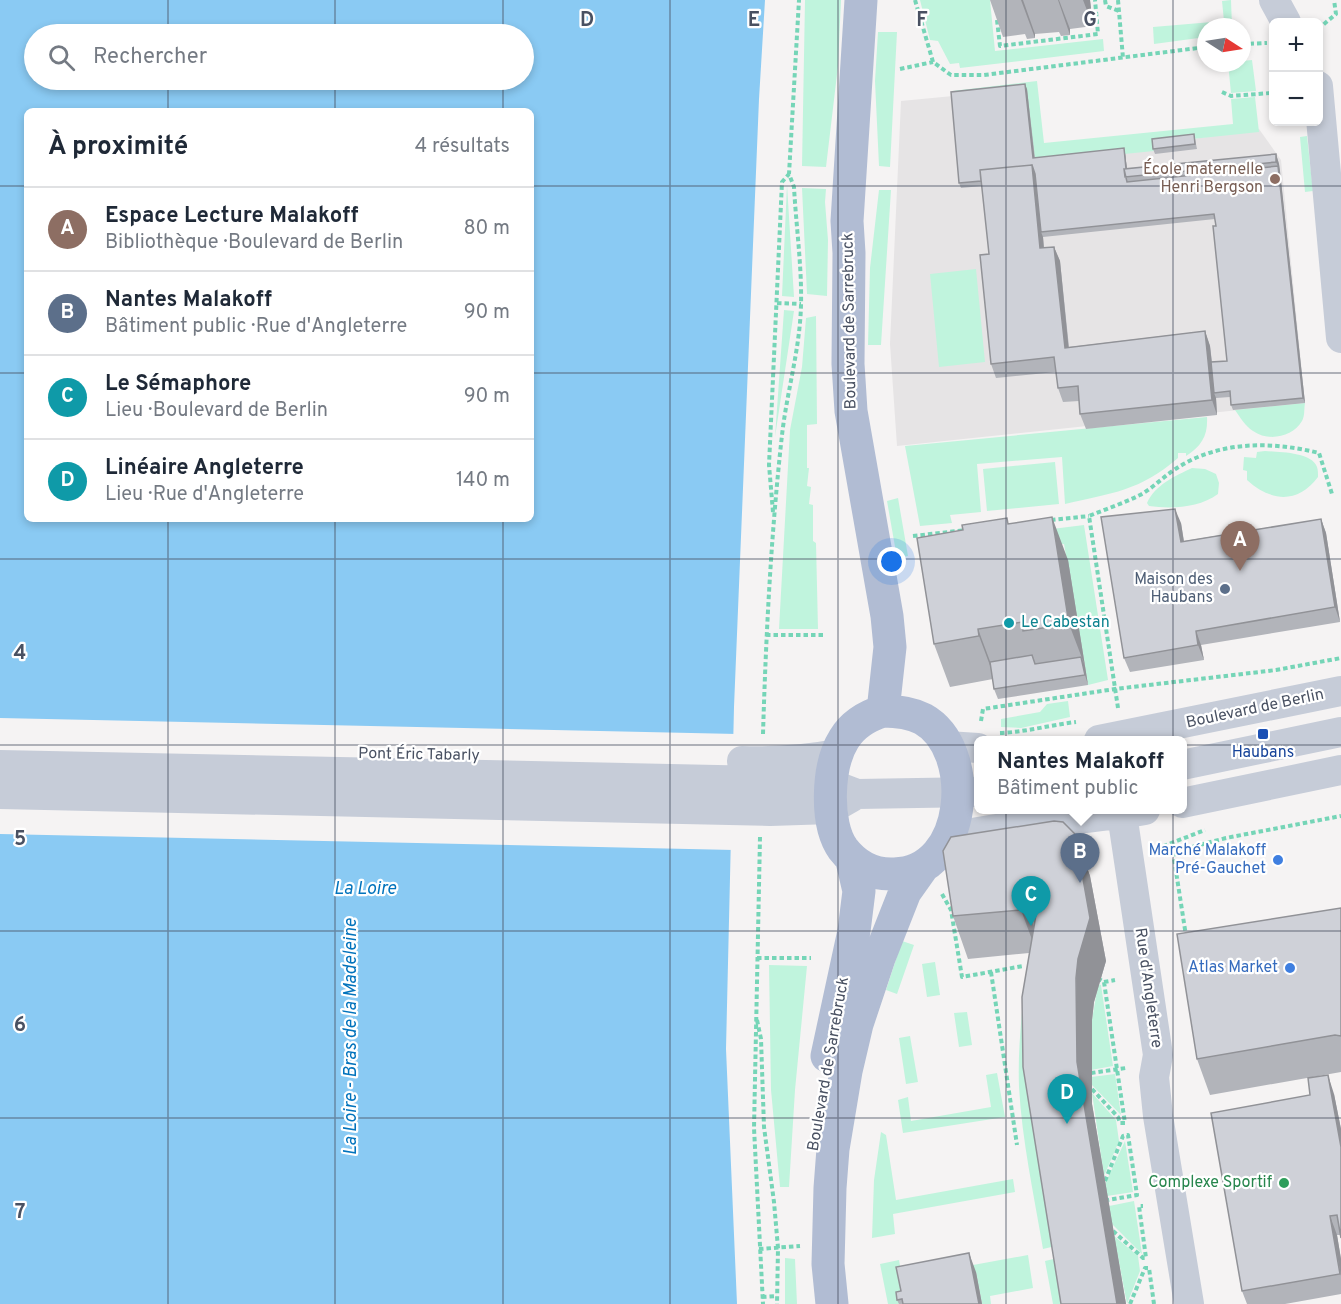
<!DOCTYPE html>
<html lang="fr">
<meta charset="utf-8">
<style>
:root{--surface:#fff;--page:#f6f6f7;--text:#1f2937;--muted:#747a83;--line:#e0e1e3;--accent:#0e48f4}
body{margin:0;font-family:Overpass,sans-serif;background:var(--page);color:var(--text)}
.controls{position:absolute;right:18px;top:18px;display:grid;overflow:hidden;border-radius:9px;box-shadow:0 3px 9px #0003}
.controls button{width:54px;height:54px;display:grid;place-items:center;padding:0;border:0;border-bottom:2px solid var(--line);background:var(--surface);color:var(--text);font:30px sans-serif}
.compass{position:absolute;left:1197px;top:18px;width:54px;height:54px;border-radius:50%;background:var(--surface);box-shadow:0 3px 9px #0003;rotate:102deg}
.you{position:absolute;left:892px;top:562px;width:21px;height:21px;margin:-15px;border:4px solid #fff;border-radius:50%;background:#1a73e8;box-shadow:0 0 0 9px #1a73e833}
.badge{display:grid;place-items:center;width:39px;height:39px;border-radius:50%;background:var(--accent);color:#fff;font-size:20px;font-weight:700}
.pin{position:absolute;translate:-50% -50px;filter:drop-shadow(0 2px 3px #0008)}
.pin::after{content:'';position:absolute;top:32px;width:21px;height:18px;background:inherit;clip-path:polygon(0 0,100% 0,50% 100%)}
.popup{position:absolute;left:974px;top:736px;width:213px;height:78px;box-sizing:border-box;display:grid;place-content:center;border-radius:9px;background:var(--surface);filter:drop-shadow(0 2px 4px #0005);font-size:20px;white-space:nowrap;color:var(--muted)}
.popup b{font-size:22px;color:var(--text)}
.popup::after{content:'';position:absolute;left:50%;top:100%;margin-left:-12px;border:12px solid transparent;border-top-color:var(--surface)}
.list{margin:0;padding:0;list-style:none}
h2{display:flex;justify-content:space-between;align-items:center;height:78px;margin:0;padding:0 24px;font-size:26px}
h2 small{font-size:20px;font-weight:400;color:var(--muted)}
.list li{display:grid;grid-template-columns:39px 1fr auto;gap:18px;align-items:center;box-sizing:border-box;height:84px;padding:0 24px;border-top:2px solid var(--line)}
.list b{display:block;font-size:22px;white-space:nowrap}
.list p{margin:0;font-size:20px;white-space:nowrap;color:var(--muted)}
.list em{font-size:20px;font-style:normal;color:var(--muted)}
.icon{flex:none;width:33px;height:33px;fill:none;stroke:currentColor;stroke-width:2;stroke-linecap:round;stroke-linejoin:round}
.map{position:relative;flex:none;width:1341px;height:1304px;overflow:hidden}
.search{position:absolute;background:var(--surface);box-shadow:0 3px 9px #0003;left:24px;top:24px;width:510px;height:66px;display:flex;align-items:center;gap:15px;box-sizing:border-box;padding:0 21px;border-radius:33px;color:var(--muted);font-size:22px}
.panel{position:absolute;background:var(--surface);box-shadow:0 3px 9px #0003;left:24px;top:108px;width:510px;height:414px;border-radius:9px}
.map>svg:first-child{display:block}
.education{fill:#e6e4e5}
.green{fill:#c0f4dd}
.water{fill:#8acaf3;fill-rule:evenodd}
.pier{fill:#f5f3f3}
.lines{fill:none;stroke-linecap:round;stroke-linejoin:round}
.path{stroke:#75d5b7;stroke-width:4;stroke-dasharray:4.5 3;stroke-linecap:butt}
.minor{stroke:#c6ccd8;stroke-width:30}
.major{stroke:#b1bcd3;stroke-width:33}
.wall{fill:#b2b4ba;fill-rule:evenodd}
.shaded-wall{fill:#919297}
.building{fill:#cfd1d8;stroke:#919297;stroke-width:1.5}
.grid{fill:none;stroke:#495162;stroke-width:1.5;stroke-opacity:0.55}
.education-dot{fill:#8d6e63;stroke:#fff;stroke-width:2}
.service-dot{fill:#5c6f8a;stroke:#fff;stroke-width:2}
.culture-dot{fill:#0f9aa8;stroke:#fff;stroke-width:2}
.transit-dot{fill:#1a4fb4;stroke:#fff;stroke-width:2}
.shop-dot{fill:#3f7fe0;stroke:#fff;stroke-width:2}
.leisure-dot{fill:#2e9e5b;stroke:#fff;stroke-width:2}
.labels{text-anchor:middle;dominant-baseline:central;stroke-width:4.5;stroke-linejoin:round;paint-order:stroke}
.education-label{font-size:16px;fill:#785e54;stroke:#fff;text-anchor:end}
.street-label{font-size:16px;fill:#495162;stroke:#fff}
.service-label{font-size:16px;fill:#4e5e75;stroke:#fff;text-anchor:end}
.culture-label{font-size:16px;fill:#0d838f;stroke:#fff;text-anchor:start}
.transit-label{font-size:16px;fill:#164399;stroke:#fff}
.shop-label{font-size:16px;fill:#366cbe;stroke:#fff;text-anchor:end}
.leisure-label{font-size:16px;fill:#27864d;stroke:#fff;text-anchor:end}
.water-label{font-size:18px;font-style:italic;fill:#0273bc;stroke:#fff}
.grid-label{font-size:20px;text-anchor:middle;font-weight:bold;fill:#495162;stroke:#fff;stroke-width:4.5;stroke-linejoin:round;paint-order:stroke}
</style>
<div class="map">
<svg width="1341" height="1304" viewBox="0 0 1341 1304">
<rect width="100%" height="100%" fill="#f5f3f3"/>
<!-- education -->
<path class="education" d="M1027,89L1035,163L1259,129L1281,160L1305,403L897,446L890,344L901,101Z"/>
<!-- green -->
<path class="green" d="M805,0H841L838,66L826,167L802,166Z
M920,0H990L995,51L1103,39L1104,51L960,68L959,63L950,64L938,41L930,40Z
M1231,0L1232,27H1206V37L1154,44L1153,27L1224,21L1222,1Z
M878,32H897L890,167L879,166L875,81Z
M1252,60L1256,91L1231,93L1228,63H1242V61Z
M1037,81L1044,143L1233,124L1231,99L1255,97L1259,132L1154,143V151L1035,163L953,97L952,91Z
M1307,136L1313,191L1305,192L1300,137Z
M787,185L794,297L782,296Z
M802,188L826,189L825,202L828,240L827,296L807,294Z
M879,190H891L881,345H868L870,268Z
M976,269L985,362L939,367L930,274Z
M784,310L794,311L775,437Z
M816,316L817,424L807,425V468H809L807,486L811,487L809,504L813,505V541L816,543L818,629H779L790,430L802,367L806,318Z
M1305,403C1304,408 1305,416 1302,421C1293,437 1268,442 1253,431C1245,426 1240,417 1235,410Z
M1207,417C1208,435 1202,446 1186,456V453H1178V458C1140,491 1112,493 1065,504L1062,457L977,464L981,512L950,515L952,523L920,526L905,446Z
M1265,451C1278,452 1312,452 1317,467C1318,470 1318,473 1318,477C1298,504 1271,502 1247,480V471L1243,470L1244,457L1256,458L1257,452Z
M1055,462L1059,504L987,511L983,469Z
M1192,468L1205,469L1216,474L1219,483L1218,494C1199,508 1171,509 1149,506L1147,503C1155,485 1175,476 1192,468Z
M898,498L908,556L897,558L887,501Z
M1084,525L1108,680L1088,685L1064,544L974,551L924,545Z
M1068,701L1070,717L1021,728L1001,727V719L1040,712L1047,704Z
M902,941L914,945L897,994L886,990Z
M935,962L940,995L927,997L922,964Z
M769,965L807,966L795,1090L789,1187H780L771,1090Z
M1098,984L1101,985L1113,1066L1091,1070L1092,1020Z
M1023,1003L1060,1245L1043,1249C1034,1195 1022,1141 1019,1087C1018,1059 1020,1031 1023,1003Z
M967,1012L972,1045L959,1047L954,1013Z
M910,1036L918,1082L906,1084L899,1038Z
M997,1073L1005,1117L903,1133L898,1100L908,1097L911,1121L991,1107L986,1075Z
M1115,1074L1121,1115L1092,1085L1091,1077Z
M1092,1093L1116,1120L1119,1141L1104,1176Z
M881,1132L886,1135L896,1200L1013,1179L1015,1192L893,1214L895,1234L872,1238L874,1180Z
M1125,1141L1133,1192L1107,1196L1105,1184Z
M1134,1201L1142,1254L1112,1224L1109,1206Z
M1114,1236L1138,1256L1140,1271L1127,1304Z
M1028,1255L1033,1288L990,1296L991,1304H982L976,1272L906,1304H888L880,1264L899,1260L902,1278Z
M1062,1257L1069,1304H1053L1045,1261Z
M785,1258L795,1259L797,1304H785Z"/>
<!-- water -->
<path class="water" d="M0,0H765L759,99L734,707L726,1049L737,1304H0ZM34,34H524V80H34ZM27,111H531V519H27Z"/>
<!-- pier -->
<path class="pier" d="M0,718L737,734L734,850L0,834Z"/>
<g class="lines">
<!-- path -->
<path class="path" d="M915,0L933,62L951,75H984L1206,47
M1105,0L1106,6L1119,11
M1118,0L1123,58
M997,20L1000,46L1098,34L1095,0
M1318,29L1336,14L1334,0
M1242,44L1267,43
M900,69L933,62
M1222,92L1231,96L1271,93
M777,303L801,304
M773,512L769,465L782,182L789,174
M1051,520L1089,516
M913,536L966,530
M766,635H823
M1118,708L1089,516C1106,509 1124,503 1140,495C1153,488 1164,476 1177,468C1219,441 1271,441 1319,453L1332,494
M981,721L983,709L1115,689L1276,670L1341,658
M1000,733C1026,732 1050,725 1076,722
M763,734C766,634 771,534 782,435C787,391 800,349 801,305C802,267 796,225 794,187L789,174L799,0
M760,837L754,1128L763,1304
M1156,849L1205,830
M1156,851L1173,852L1226,838L1341,816
M1173,852L1186,936
M942,894L951,910L962,977L1023,966
M757,958H811
M991,972L1017,1145
M1104,982L1115,980
M757,1020L761,1039L764,1127L774,1202L778,1248L777,1304
M1091,1073L1126,1068
M1092,1089L1118,1117L1120,1123H1125L1104,982L1099,979
M1105,1181L1123,1136L1128,1135L1137,1195L1108,1200
M1113,1231L1143,1258H1146L1139,1206H1143
M759,1249L800,1246
M762,1297L777,1296
M1130,1304L1145,1268H1149L1154,1304"/>
<!-- minor -->
<path class="minor" d="M1274,0L1286,22
M1318,86L1341,338
M1099,740L1341,691
M947,746L978,748
M742,761C774,762 805,760 837,754
M0,765L769,781L831,784L857,794L978,792
M1182,765L1341,732
M0,794L770,811L831,809L852,797
M1182,803L1341,770
M1122,814L1158,1055L1154,1077L1158,1116L1189,1304
M948,838C1013,823 1079,821 1145,810"/>
<!-- major -->
<path class="major" d="M861,0L847,221L849,253L848,364L851,411L887,616L890,647L883,711
M883,711C897,711 911,713 923,719C977,749 969,873 894,874C873,875 856,866 843,849C825,824 827,766 844,739C853,724 867,716 883,711Z
M827,1056L854,931L859,891L852,861
M832,1304L828,1264L830,1188L833,1149L846,1071L857,1024L879,958L905,892L922,868"/>
</g>
<!-- wall -->
<path class="wall" d="M990,0H1090L1093,26L1070,29V35L1061,36L1059,32L1035,34V38L1027,39L1025,34L1003,37Z
M1027,89L1035,158L1125,153L1127,169L1276,154L1279,164L1305,403L1233,410L1231,405L1230,397L1216,398L1217,415L1086,429L1080,414L1079,401L1063,402L1058,388L1056,372L996,378L991,364L989,254L982,186L961,188L959,183ZM1215,219L1227,361L1212,362L1210,346L1205,331L1069,347L1060,261L1054,247L1044,248L1043,237Z
M1195,139L1197,149L1155,154L1153,149Z
M1321,519L1326,533L1340,622L1201,645L1204,660L1130,672L1124,658L1181,523L1184,541Z
M1009,524L1068,560L1088,685L998,699L994,689L993,679L950,687L934,644Z
M1075,834L1090,876L1106,961L1094,1002L1092,1020V1104L1126,1304H1061L1029,953L968,959L953,916Z
M1341,908V1072L1210,1095L1197,1059Z
M1334,1094L1341,1129V1238L1340,1235H1337L1341,1259V1294L1285,1304H1247L1242,1291Z
M976,1272L982,1304H899L897,1300Z"/>
<!-- shaded-wall -->
<path class="shaded-wall" d="M1021,0H1023L1035,34V38Z
M1058,0H1059L1070,29V35Z
M1083,0H1090L1093,26Z
M1025,84L1027,89L1035,163L1033,158Z
M1124,148L1125,153L1128,177H1127Z
M1276,154L1279,164L1280,171L1276,162Z
M1032,165L1037,179L1041,232L1043,237L1045,263L1040,248Z
M1278,166L1280,171L1305,403L1303,398Z
M1054,247L1060,261L1070,362L1065,348Z
M1205,331L1210,346L1215,393H1214L1216,398L1217,415L1212,400Z
M1175,509L1181,523L1186,556L1181,542Z
M1052,517L1068,560L1085,666L1069,624Z
M1321,519L1326,533L1340,622L1335,607Z
M978,629L994,672L995,679L979,636Z
M1196,631L1201,645L1204,660L1198,645Z
M1081,657L1085,666L1088,685L1085,675Z
M1075,834L1090,876L1106,961L1094,1002L1092,1020V1104L1126,1304H1117L1077,1062Z
M1024,900L1040,943L1037,953L1021,910Z
M1328,1075L1334,1094L1341,1129V1147Z
M1330,1216L1337,1235L1341,1259V1276Z
M969,1253L976,1272L982,1304H979Z"/>
<!-- building -->
<path class="building" d="M1025,84L1033,158L1124,148L1126,169H1124L1127,182L1278,166L1303,398L1231,405L1230,391L1214,393L1211,362L1227,361L1213,226H1216L1214,214L1041,232L1035,174L1032,165L980,170L981,181L959,183L951,92Z
M1194,134L1195,144L1153,149L1152,139Z
M1276,154V162L1125,177L1124,169Z
M1032,165L1040,248L1054,247L1065,348L1205,331L1212,400L1080,414L1078,386L1058,388L1054,357L991,364L980,255L989,254L980,170Z
M1175,509L1181,542L1321,519L1335,607L1196,631L1198,645L1124,658L1101,517Z
M1052,517L1069,624L1023,631L1022,622L978,629L979,636L934,644L917,538L963,530L962,525L1007,518L1008,524Z
M1032,655L1035,664L1081,657L1085,675L994,689L990,662Z
M1054,821L1063,822L1075,834L1090,918L1078,959L1076,978L1077,1062L1117,1304H1061L1023,1067L1022,997L1038,903L1024,900L1021,910L953,916L943,851L951,837Z
M1341,908V1036L1335,1035L1197,1059L1177,934Z
M1328,1075L1341,1147V1238L1337,1215L1330,1216L1340,1274L1242,1291L1211,1113L1310,1095L1308,1078Z
M969,1253L979,1304H903L902,1299L897,1300L896,1292L901,1291L896,1267Z"/>
<!-- grid -->
<path class="grid" d="M168,0V34M335,0V34M503,0V34M670,0V1304M838,0V1304M1006,0V1304M1173,0V1304M168,80V111M335,80V111M503,80V111M0,186H27M531,186H1341M0,373H27M531,373H1341M168,519V1304M335,519V1304M503,519V1304M0,559H1341M0,745H1341M0,931H1341M0,1118H1341"/>
<!-- markers -->
<circle class="education-dot" cx="1275" cy="179" r="6"/>
<circle class="service-dot" cx="1225" cy="589" r="6"/>
<circle class="culture-dot" cx="1009" cy="623" r="6"/>
<rect class="transit-dot" x="1257" y="728" width="12" height="12" rx="3"/>
<g class="shop-dot">
<circle cx="1278" cy="860" r="6"/>
<circle cx="1290" cy="968" r="6"/>
</g>
<circle class="leisure-dot" cx="1284" cy="1183" r="6"/>
<g class="labels">
<!-- education labels -->
<g class="education-label">
<text x="1263" y="170">École maternelle<tspan x="1263" dy="18">Henri Bergson</tspan></text>
</g>
<!-- street labels -->
<g class="street-label">
<text transform="translate(850 321) rotate(-91)">Boulevard de Sarrebruck</text>
<text transform="translate(1255 709) rotate(-12)">Boulevard de Berlin</text>
<text transform="translate(419 755) rotate(1)">Pont Éric Tabarly</text>
<text transform="translate(1148 988) rotate(82)">Rue d'Angleterre</text>
<text transform="translate(829 1064) rotate(-80)">Boulevard de Sarrebruck</text>
</g>
<!-- service labels -->
<g class="service-label">
<text x="1213" y="580">Maison des<tspan x="1213" dy="18">Haubans</tspan></text>
</g>
<!-- culture labels -->
<g class="culture-label">
<text x="1021" y="623">Le Cabestan</text>
</g>
<!-- transit labels -->
<g class="transit-label">
<text x="1263" y="753">Haubans</text>
</g>
<!-- shop labels -->
<g class="shop-label">
<text x="1266" y="851">Marché Malakoff<tspan x="1266" dy="18">Pré-Gauchet</tspan></text>
<text x="1278" y="968">Atlas Market</text>
</g>
<!-- leisure labels -->
<g class="leisure-label">
<text x="1272" y="1183">Complexe Sportif</text>
</g>
<!-- water labels -->
<g class="water-label">
<text x="365" y="889">La Loire</text>
<text transform="translate(351 1037) rotate(-90)">La Loire - Bras de la Madeleine</text>
</g>
</g>
<g class="grid-label">
<text x="587" y="26">D</text>
<text x="754" y="26">E</text>
<text x="922" y="26">F</text>
<text x="1090" y="26">G</text>
<text x="20" y="659">4</text>
<text x="20" y="845">5</text>
<text x="20" y="1031">6</text>
<text x="20" y="1218">7</text>
</g>
</svg>
<div class="controls">
<button>+</button>
<button>−</button>
</div>
<svg class="compass" viewBox="-18 -18 36 36"><path d="M0-13l5 13h-10z" fill="#e53935"/><path d="M0 13l5-13h-10z" fill="#747a83"/></svg>
<div class="you"></div>
<div class="pin badge" style="left:1240px;top:571px;background:#8d6e63">A</div>
<div class="pin badge" style="left:1080px;top:883px;background:#5c6f8a">B</div>
<div class="popup"><b>Nantes Malakoff</b>Bâtiment public</div>
<div class="pin badge" style="left:1031px;top:926px;background:#0f9aa8">C</div>
<div class="pin badge" style="left:1067px;top:1124px;background:#0f9aa8">D</div>
<div class="search"><svg class="icon" aria-label="search" viewBox="0 0 24 24"><circle cx="10" cy="10" r="6"/><path d="M15 15l6 6"/></svg>Rechercher</div>
<section class="panel">
<h2>À proximité<small>4 résultats</small></h2>
<ul class="list">
<li><span class="badge" style="background:#8d6e63">A</span><div><b>Espace Lecture Malakoff</b><p>Bibliothèque · Boulevard de Berlin</p></div><em>80 m</em></li>
<li><span class="badge" style="background:#5c6f8a">B</span><div><b>Nantes Malakoff</b><p>Bâtiment public · Rue d'Angleterre</p></div><em>90 m</em></li>
<li><span class="badge" style="background:#0f9aa8">C</span><div><b>Le Sémaphore</b><p>Lieu · Boulevard de Berlin</p></div><em>90 m</em></li>
<li><span class="badge" style="background:#0f9aa8">D</span><div><b>Linéaire Angleterre</b><p>Lieu · Rue d'Angleterre</p></div><em>140 m</em></li>
</ul>
</section>
</div>
